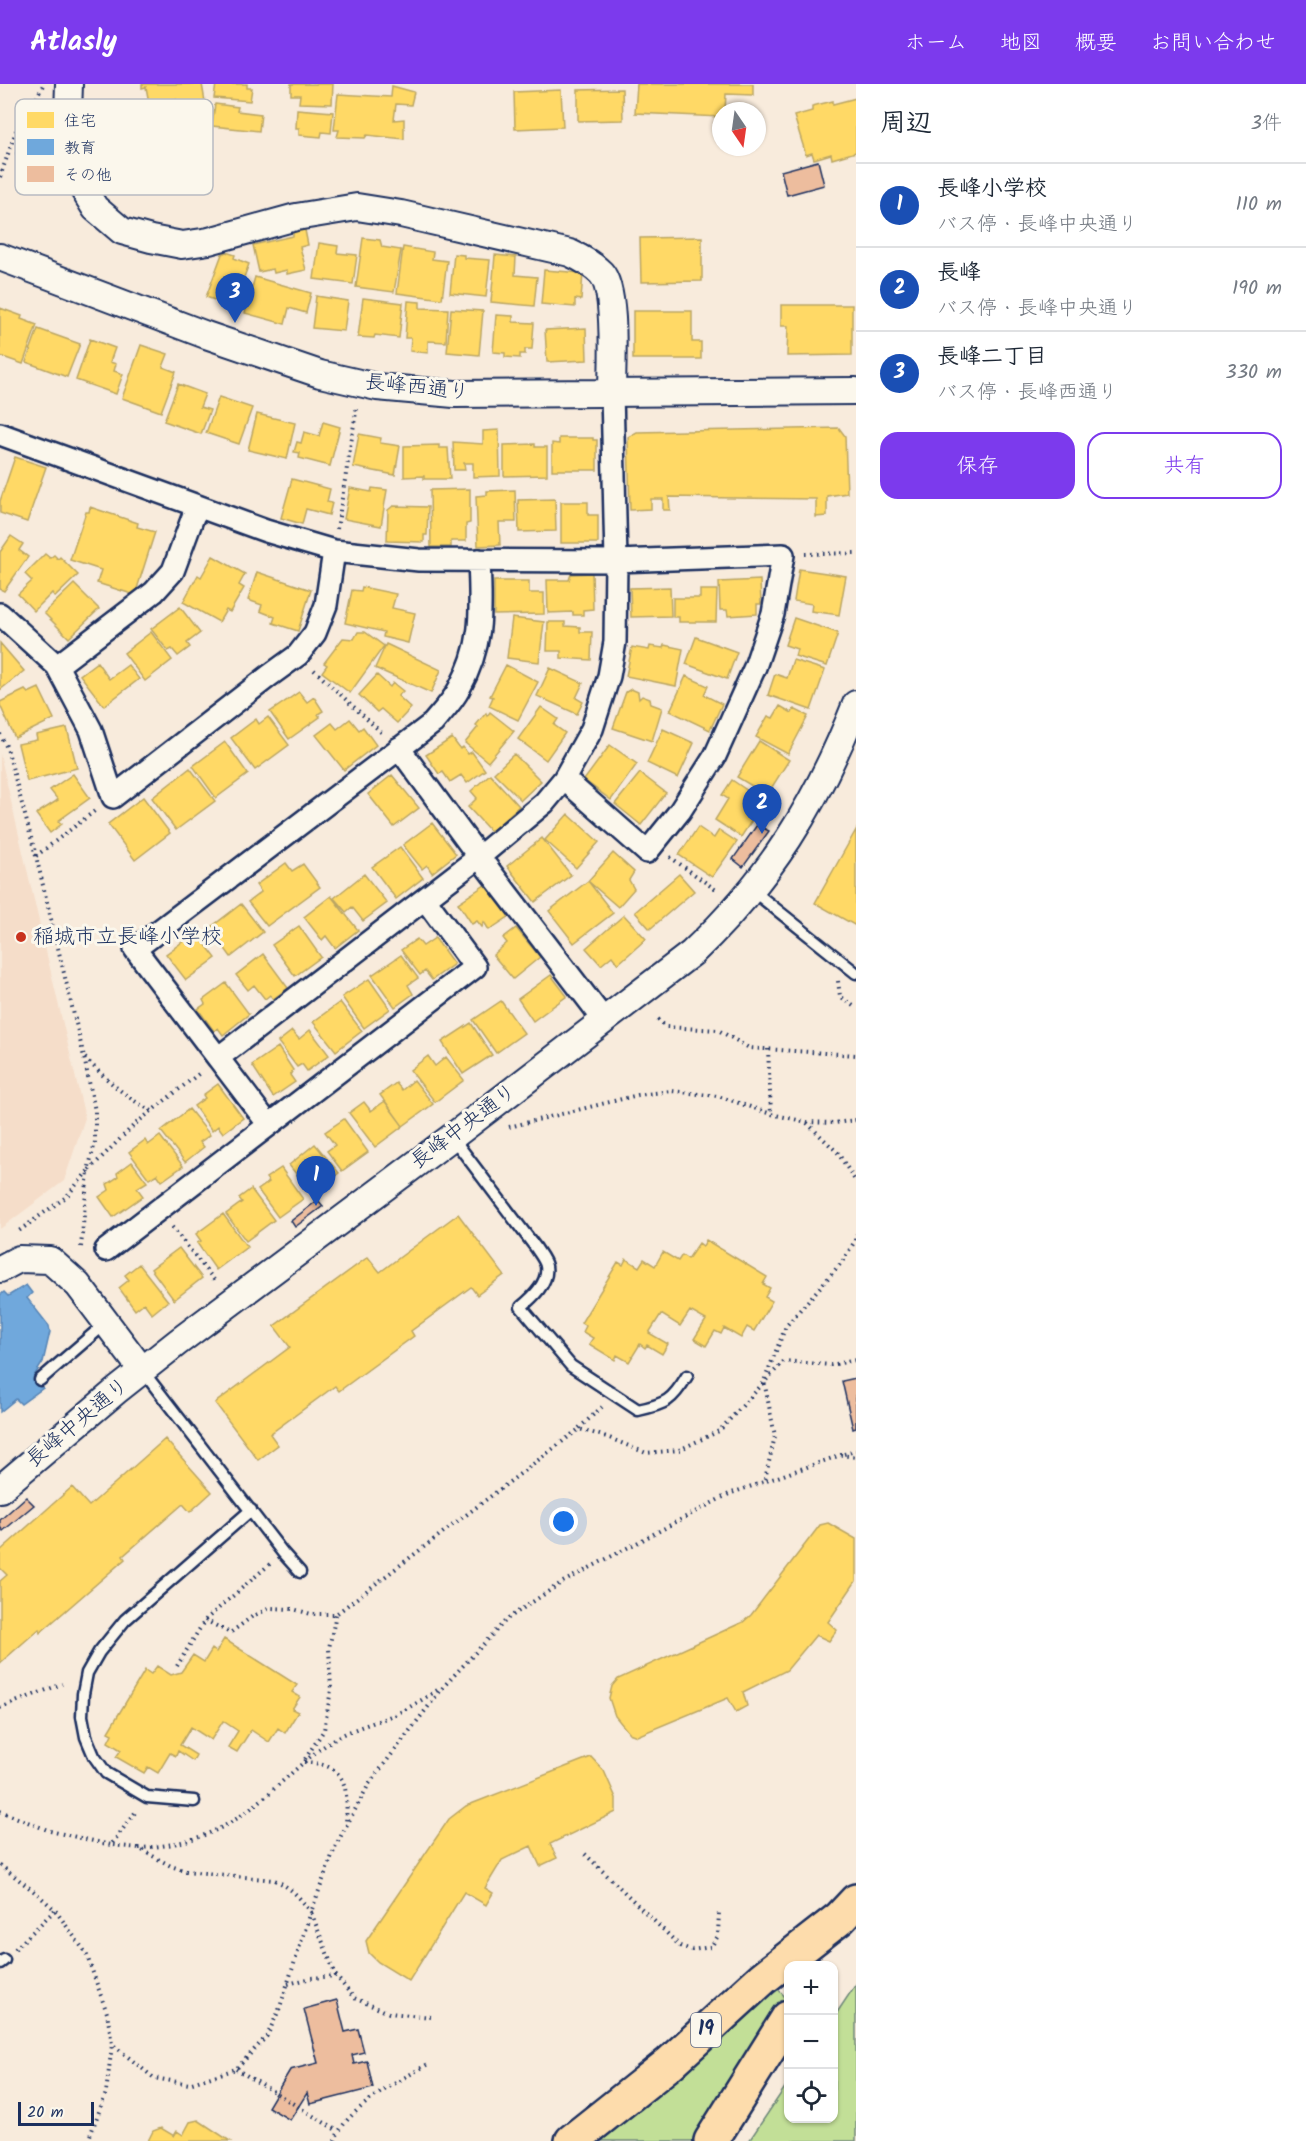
<!DOCTYPE html>
<html lang="ja">
<meta charset="utf-8">
<style>
:root{--surface:#fff;--page:#f2f2f3;--text:#1f2937;--muted:#747a83;--line:#e0e1e3;--accent:#7c3aed}
body{margin:0;font-family:Kalam,"Klee One",sans-serif;background:var(--page);color:var(--text)}
.controls{position:absolute;right:18px;bottom:18px;display:grid;overflow:hidden;border-radius:12px;box-shadow:0 2px 4px #0004}
.controls button{width:54px;height:54px;display:grid;place-items:center;padding:0;border:0;border-bottom:2px solid var(--line);background:var(--surface);color:var(--text);font:30px sans-serif}
.compass{position:absolute;left:712px;top:18px;width:54px;height:54px;border-radius:50%;background:var(--surface);box-shadow:0 2px 4px #0004;rotate:167deg}
.scale{position:absolute;left:18px;bottom:15px;width:76px;box-sizing:border-box;padding-left:6px;border:3px solid #1b2f5e;border-top:0;font-size:16px;line-height:21px;white-space:nowrap;color:#1b2f5e;-webkit-text-stroke:4px #fbf7ec;paint-order:stroke}
.you{position:absolute;left:564px;top:1438px;width:21px;height:21px;margin:-15px;border:4px solid #fff;border-radius:50%;background:#1a73e8;box-shadow:0 0 0 9px #1a73e833}
.badge{display:grid;place-items:center;width:39px;height:39px;border-radius:50%;background:var(--accent);color:#fff;font-size:20px;font-weight:700}
.pin{position:absolute;translate:-50% -50px;filter:drop-shadow(0 2px 3px #0008)}
.pin::after{content:'';position:absolute;top:32px;width:21px;height:18px;background:inherit;clip-path:polygon(0 0,100% 0,50% 100%)}
.list{margin:0;padding:0;list-style:none}
h2{display:flex;justify-content:space-between;align-items:center;height:78px;margin:0;padding:0 24px;font-size:26px}
h2 small{font-size:20px;font-weight:400;color:var(--muted)}
.list li{display:grid;grid-template-columns:39px 1fr auto;gap:18px;align-items:center;box-sizing:border-box;height:84px;padding:0 24px;border-top:2px solid var(--line)}
.list b{display:block;font-size:22px;white-space:nowrap}
.list p{margin:0;font-size:20px;white-space:nowrap;color:var(--muted)}
.list em{font-size:20px;font-style:normal;color:var(--muted)}
.actions{display:flex;gap:12px;padding:18px 24px}
.actions a{flex:1;padding:14px 0;border:2px solid var(--accent);border-radius:18px;text-align:center;font-size:21px;color:var(--accent)}
.actions .main{background:var(--accent);color:#fff}
.icon{flex:none;width:33px;height:33px;fill:none;stroke:currentColor;stroke-width:2;stroke-linecap:round;stroke-linejoin:round}
.map{position:relative;flex:none;width:856px;height:2057px;overflow:hidden}
header{display:flex;align-items:center;gap:36px;box-sizing:border-box;height:84px;padding:0 30px;background:var(--accent);color:#fff}
header strong{font-size:28px}
nav{display:flex;gap:33px;margin-inline-start:auto;font-size:21px}
main{display:flex}
aside{flex:1;background:var(--surface)}
.map>svg:first-child{display:block}
.built{fill:#f5ddc9}
.green{fill:#c2df97;stroke:#6e877a;stroke-width:1.5}
.homes{fill:#ffd966;stroke:#bba664;stroke-width:1.5}
.schools{fill:#6fa8dc;stroke:#5684b6;stroke-width:1.5}
.building{fill:#edbd9e;stroke:#1b2f5e;stroke-width:1.5}
.lines{fill:none;stroke-linecap:round;stroke-linejoin:round}
.service-casing{stroke:#1b2f5e;stroke-width:15}
.minor-casing{stroke:#1b2f5e;stroke-width:26}
.tertiary-casing{stroke:#1b2f5e;stroke-width:30}
.primary-casing{stroke:#1b2f5e;stroke-width:38}
.path{stroke:#1b2f5e;stroke-width:4;stroke-dasharray:1.5 4.5;stroke-linecap:butt}
.service{stroke:#fbf7ec;stroke-width:10}
.minor{stroke:#fbf7ec;stroke-width:21}
.tertiary{stroke:#fbf7ec;stroke-width:26}
.primary{stroke:#fddcac;stroke-width:33}
.poi-dot{fill:#c8321e;stroke:#fbf7ec;stroke-width:2}
.labels{text-anchor:middle;dominant-baseline:central;stroke-width:6;stroke-linejoin:round;paint-order:stroke}
.shield{fill:#fbf7ec;stroke:#5e6b89;stroke-width:1.5}
.shield-label{font-size:20px;font-weight:bold;fill:#1b2f5e}
.street-label{font-size:21px;fill:#1b2f5e;stroke:#fbf7ec}
.poi-label{font-size:21px;fill:#1b2f5e;stroke:#fbf7ec;text-anchor:start}
.key{fill:#fbf7ec;stroke:#b8bbc1;stroke-width:1.5}
.key-label{font-size:16px;fill:#1b2f5e}
</style>
<header>
<strong>Atlasly</strong>
<nav><a>ホーム</a><a>地図</a><a>概要</a><a>お問い合わせ</a></nav>
</header>
<main>
<div class="map">
<svg width="856" height="2057" viewBox="0 0 856 2057">
<rect width="100%" height="100%" fill="#f8ebdc"/>
<filter id="ink" filterUnits="userSpaceOnUse"><feTurbulence type="fractalNoise" baseFrequency=".0167" numOctaves="2"/><feDisplacementMap in="SourceGraphic" scale="12" xChannelSelector="R" yChannelSelector="G"/><feConvolveMatrix kernelMatrix="1 2 1 2 8 2 1 2 1" color-interpolation-filters="sRGB"/></filter>
<g filter="url(#ink)">
<!-- built -->
<path class="built" d="M0,670L85,1034L64,1097L0,1145Z"/>
<!-- green -->
<path class="green" d="M772,1898L786,1914L695,2057H584Z
M856,1900V2057H749L788,1999V2034H834V1933Z"/>
<!-- homes -->
<path class="homes" d="M142,0H202L208,35L180,40L176,15L149,19L146,3L142,4Z
M216,0H247V4H252L250,17L214,14Z
M291,0H333L332,20L299,19L300,11H291Z
M637,0H753V11L726,10L725,27H721V33L635,29Z
M392,2L414,8L411,21L396,20L394,36L404,35V55L367,51L365,54L337,53L339,46H334L338,10L391,13Z
M622,5L623,36L578,37V6Z
M561,6L563,43L515,45L514,8Z
M856,14V68L832,75L831,70L814,75L812,69L806,71L794,32L812,27V22L833,17V20Z
M215,20L238,23L237,27L261,30L259,47L212,42Z
M297,25L333,28L331,49L322,48L321,53L299,51V44H296Z
M305,146L308,161L300,163L306,186L287,190V186L274,189L273,185L259,188L253,161L293,152V148Z
M702,153V197L641,198L640,154Z
M363,154L380,156L382,163L401,166L394,208L356,203Z
M319,159L338,162L337,169L357,171L353,200L314,195Z
M403,163L433,168L432,175L447,177L442,215L397,209Z
M226,168L235,171L234,174L249,180L235,217L229,214L226,220L206,213L222,170Z
M454,170L464,171V174L490,176L486,213L450,209Z
M495,171L516,173L515,191L537,193L534,222L491,218Z
M544,186L583,189L581,216L575,215V223L541,220Z
M255,193L311,209L306,229L289,224L285,240L245,229Z
M316,212L348,217L344,247L312,244Z
M363,214L403,219L399,254L375,251L374,254L358,253Z
M408,217L420,218V224L448,225L446,258L428,257V269L410,267L411,254H405Z
M781,221H852V271L787,272L788,242H781Z
M0,224L22,232L21,235L37,241L23,280L0,272Z
M451,225L483,227L479,271L447,268Z
M633,227H692V258H701V275H633Z
M496,231L513,232V238L534,239L532,265H525V270H520V274L505,273V269L493,268Z
M586,244L587,276L547,278L545,246Z
M38,245L80,260L67,293L26,278Z
M90,255L115,264L110,278L116,280L114,287L123,290L116,310L76,296Z
M141,261L168,270L163,283L176,288L161,328L122,314Z
M178,300L205,310L200,323L210,326L201,350L164,337Z
M219,313L252,324L239,360L206,349Z
M257,330L295,339L287,375L248,366Z
M323,338L340,343L330,382L299,374L300,369L294,368L297,358L301,359L304,348L319,352Z
M839,344L845,352L847,409L827,412V432L816,433V415L669,413L670,426H663V415H651V425L630,426L628,353L637,348Z
M499,346L500,392L473,393V379H464L465,386H454L453,358L483,360V347Z
M359,350L381,354L380,359L400,362L395,391L353,383Z
M559,354H593V356H597V386H552V359L559,360Z
M535,360V363H547V391L504,392V361Z
M439,361V364H448L450,395H424V392L404,393V362Z
M15,373L46,383L27,438L0,429V417Z
M292,395L330,405L327,418L332,419L329,431L306,425L302,440L281,434Z
M350,404L371,408L372,404L387,406L381,442L344,435Z
M470,405V439L466,440V457H451V463H431L430,406Z
M515,406L516,438H499L500,461L478,462L476,412L487,411V407Z
M555,415L556,447L519,448L518,416Z
M561,418H588V431H598V459H561Z
M393,422L428,423L427,451H424V458L387,457L388,426Z
M90,423L138,439L137,443L155,448L135,511L97,499L101,486L70,476L86,428H89Z
M11,452L23,460L19,466L28,473L4,507L0,505V468Z
M45,470L50,474L54,471L58,475L60,473L78,491L55,513L52,509L34,527L18,510L32,497L25,490Z
M213,472L245,490L239,501L244,504L230,528L226,526L219,538L183,518L198,491L201,493Z
M799,485L846,492L839,531L811,527L812,520L794,517Z
M257,488L311,506L298,547L273,539L275,533L260,527L262,521L248,516Z
M592,489L593,525L583,526V531H573V528L548,529L547,496H569L571,490Z
M760,496L761,520H757V530L728,532L727,526H720L719,498Z
M494,497H529V509H544V530L494,531Z
M74,500L99,525L69,554L44,529Z
M362,503L396,510L392,524L415,529L408,559L383,553L384,548L345,539L352,506L361,507Z
M670,503L671,532L631,533L630,504Z
M700,506H717L716,538H679V533H673V514H700Z
M180,523L200,549L187,559L190,563L178,572L172,565L168,567L151,545Z
M512,534L544,538L539,578L507,574Z
M794,534L838,549L827,582L795,572L797,565L785,561Z
M548,538H565V542L580,543V548H592L591,576L561,574V567H547Z
M151,548L172,576L145,597L124,569Z
M358,548H365L384,562L350,609L322,588L327,581L324,579L343,554L354,555Z
M696,553L737,568L727,595L686,580Z
M0,559L24,587L0,606Z
M386,560L441,586L431,609L375,584Z
M664,561L683,565L676,602L626,592L632,563L649,566L650,562L663,564Z
M793,576L825,586L811,626L768,611L775,590L787,594Z
M97,578L109,595L128,581L139,595L104,622L80,591Z
M506,581L538,598L518,636L489,622L493,613L490,612Z
M550,584L583,599L576,614L583,618L577,630L537,612Z
M377,591L390,603L393,599L403,607L398,612L411,624L397,639L381,625L377,628L359,611Z
M686,592L708,602L704,611L722,620L710,646L670,627Z
M39,604L54,635L15,654L0,621V618L25,606L28,609Z
M631,605L638,608L639,615L642,612L650,615L651,620L662,624L652,657L613,644L626,608Z
M299,608L307,618L314,613L323,627L318,630L320,633L289,655L270,628Z
M780,622L792,629L794,625L808,632L788,670L756,653L768,632L773,634Z
M541,623L558,635L554,641L565,649L546,676L518,655Z
M490,628L514,647L488,678L465,659L478,643L476,641L486,629L487,632Z
M268,633L289,661L255,686L231,654L256,635L259,640Z
M350,635L359,646L363,643L376,661L344,686L316,651L332,639L337,645Z
M67,644L77,684L27,697L18,660L37,656L36,651Z
M663,645L694,659L678,694L647,679Z
M452,654L460,665L463,663L468,670L472,668L485,686L467,699L461,691L450,698L443,688L439,690L426,671Z
M759,657L789,676L767,711L737,693Z
M225,658L248,690L216,714L193,682Z
M610,661L637,680L611,716L584,696Z
M514,670L541,697L521,716L494,689Z
M190,684L215,717L176,746L152,714Z
M640,689L666,709L641,741L615,720Z
M73,690L90,714L58,737L62,740L50,749L36,730L58,716L50,706Z
M490,690L519,722L491,748L468,723L477,714L471,707Z
M392,691L419,724L394,743L368,710Z
M732,696L764,718L741,753L715,736L728,715L722,711Z
M143,713L170,749L135,776L108,740Z
M568,730L599,758L576,784L545,756Z
M432,739L456,770L432,789L427,781L422,785L403,761Z
M698,743L714,754L719,746L737,758L712,793L679,771Z
M856,746V842L815,819Z
M542,754L571,791L535,818L507,782Z
M400,763L423,794L396,815L372,783Z
M613,769L634,788L629,796L634,805L618,823L588,797Z
M286,779L292,787L303,780L320,803L267,842L248,818L261,808L256,801Z
M364,790L387,819L363,837L352,823L346,828L334,814Z
M679,790L694,807L650,845L635,828Z
M588,797L613,829L574,859L549,827Z
M488,799L510,832L489,846L484,838L482,843L477,837L472,840L458,819Z
M331,812L358,846L335,864L326,852L322,856L304,833Z
M241,820L263,848L231,873L210,844Z
M624,831L646,855L618,880L612,872L601,881L586,864Z
M299,842L321,873L295,892L272,861Z
M516,844L540,873L513,895L493,871L507,859L503,854Z
M196,848L216,874L186,896L166,870Z
M435,854L454,880L432,896L425,887L420,891L401,866L417,855L423,862Z
M263,870L288,904L273,915L270,911L265,915L254,901L248,906L236,891Z
M401,871L418,894L408,901L413,910L395,923L372,891Z
M551,891L567,912L533,937L518,915Z
M369,895L390,925L364,944L342,913Z
M226,899L249,930L223,951L218,944L214,947L198,925L205,920L203,916Z
M501,917L524,949L496,969L473,936Z
M340,918L362,947L336,967L313,938Z
M471,939L492,971L463,990L442,958Z
M310,946L329,971L307,987L302,980L297,983L278,958L292,947L299,955Z
M278,963L293,986L290,991L295,998L273,1013L252,981Z
M428,972L435,982L446,973L464,996L435,1018L410,986Z
M414,996L433,1020L403,1042L380,1011L396,999L402,1006Z
M218,1000L243,1034L223,1049L218,1042L212,1047L194,1022L205,1014L203,1011Z
M385,1017L403,1042L375,1063L349,1029L364,1018L371,1027Z
M189,1025L210,1051L200,1058L204,1063L185,1078L161,1047Z
M344,1035L368,1068L342,1087L327,1067L335,1061L325,1048Z
M160,1052L183,1082L162,1097L157,1090L149,1095L129,1068L145,1056L148,1061Z
M315,1060L339,1089L312,1110L289,1081Z
M132,1078L147,1098L137,1104L143,1112L113,1133L99,1113L109,1106L107,1100L118,1093L117,1089Z
M281,1084L303,1115L278,1133L258,1106L269,1098L266,1094Z
M251,1105L274,1136L246,1157L226,1130L242,1118L239,1114Z
M223,1130L247,1163L216,1186L197,1159L201,1157L196,1150Z
M458,1130L504,1191L477,1211L471,1203L411,1247L414,1252L339,1307L335,1302L270,1350L278,1361L258,1376L215,1319L290,1263L274,1242L368,1173L380,1188Z
M706,1156L767,1193L763,1200L770,1204L765,1213L772,1217L754,1247L747,1243L741,1254L724,1244L721,1250L715,1247L706,1262L694,1255L706,1236L690,1227L680,1242L661,1230L649,1249L668,1260L662,1270L647,1261L645,1264L640,1260L629,1278L617,1271L615,1276L589,1260L593,1254L583,1248L586,1242L581,1239L618,1178L623,1181L626,1175L639,1183L644,1175L655,1182L663,1168L678,1177L682,1171L688,1175L699,1159L703,1162Z
M179,1164L202,1194L174,1216L151,1185Z
M139,1180L168,1217L152,1230L144,1219L135,1226L119,1204L129,1196L125,1191Z
M165,1355L212,1408L190,1428L183,1420L123,1472L125,1475L40,1549L39,1545L0,1579V1497L7,1491L0,1484V1467L72,1403L89,1422Z
M828,1439L856,1455V1497L828,1538L837,1546L829,1557L816,1551L787,1586L743,1608L747,1622L736,1628L728,1614L637,1652L629,1649L615,1632L609,1614L612,1602L618,1595L743,1538L751,1531L820,1441Z
M224,1555L297,1601L292,1608L300,1613L292,1625L298,1628L285,1649L278,1644L269,1658L251,1646L237,1668L228,1663L238,1647L223,1637L211,1656L191,1643L180,1661L196,1671L193,1677L178,1667L176,1672L170,1669L158,1689L148,1683L144,1689L116,1673L121,1666L108,1658L112,1650L108,1648L145,1586L151,1590L157,1582L171,1591L181,1588L193,1571L204,1578L212,1565L216,1568Z
M591,1673L604,1687L616,1714V1728L550,1760L557,1774L540,1782L531,1762L502,1776L485,1804L493,1809L486,1821L464,1808L409,1897L378,1878L369,1869L366,1857L449,1735L466,1722Z
M198,2036L230,2057H148L153,2047L161,2044L174,2052L177,2047L183,2051L190,2038Z"/>
<!-- schools -->
<path class="schools" d="M26,1201L32,1209L27,1214L49,1242L50,1248L43,1278L34,1292L43,1304L21,1320L16,1315L0,1328V1211L4,1208L8,1212Z"/>
<!-- building -->
<path class="building" d="M818,77L824,101L787,111L781,87Z
M757,741L769,747L743,783L733,775Z
M318,1116L323,1122L295,1143L291,1137Z
M856,1294V1344L853,1345L842,1297Z
M26,1413L34,1421L3,1447L0,1443V1436Z
M337,1916L345,1948L358,1945L364,1968L352,1971L354,1980L367,1977L373,2004L310,2020L307,2009L290,2036L268,2023L290,1986L318,1979L304,1925Z"/>
<g class="lines">
<defs>
<path id="service" d="M752,806L856,889
M452,1053L536,1164C539,1169 545,1176 546,1182C549,1199 532,1214 521,1223L571,1282L638,1326C666,1320 672,1317 687,1292
M142,1286L283,1469L300,1488
M40,1296L106,1239
M194,1717L147,1713L106,1689L94,1672L86,1653L82,1632L83,1610L87,1589L99,1568L125,1536L251,1426
M0,1879L4,1876"/>
<path id="minor" d="M0,350L266,447L334,467L419,476L616,477L783,471L773,530L755,583L715,672L680,727L647,768L564,695
M197,422L173,487L154,508L57,582L91,646L113,713L269,592L298,571L315,549L326,521L334,467
M479,476C481,526 484,560 459,605C453,617 442,628 433,639L135,865L218,974L479,773L544,719L564,695L592,645L609,592L615,558L616,477L612,308
M0,530L57,582
M399,664L479,773L604,936
M218,974L269,1041
M106,1166L475,883L425,815"/>
<path id="tertiary" d="M69,0L67,59L76,93L95,124L122,147L151,155L182,161L209,157L296,133L357,123L401,130L570,169C581,174 592,180 601,189C617,206 612,283 612,308
M0,173L206,251L320,290L377,303L454,310L856,307
M0,1185L19,1175L50,1176L78,1201L142,1286
M0,1405L116,1307L178,1258L452,1053L692,869C771,794 816,721 856,620"/>
<path id="primary" d="M572,2057L670,1979L763,1894L840,1834L856,1817
M711,2057L788,1934"/>
</defs>
<!-- service casing -->
<use href="#service" class="service-casing"/>
<!-- minor casing -->
<use href="#minor" class="minor-casing"/>
<!-- tertiary casing -->
<use href="#tertiary" class="tertiary-casing"/>
<!-- primary casing -->
<use href="#primary" class="primary-casing"/>
<!-- path -->
<path class="path" d="M0,93L18,41L26,44L17,69L27,72L39,41L28,31L43,1
M337,445L357,322
M805,470L856,469
M314,586L383,650
M0,650L7,664L36,772L84,973L95,1027V1058L88,1087L66,1113L16,1149
M36,772L96,726
M670,773L716,806
M838,897L840,912L856,924
M658,935L666,943L718,946L749,964L856,971
M768,965L771,1030
M85,974C106,995 126,1014 152,1027
M807,1039L838,1069L856,1098
M509,1043L638,1011L671,1007L718,1012L771,1030L807,1038L835,1039L856,1036
M172,1143L215,1197
M81,1163L88,1087L134,1041L201,988
M579,1344L602,1323
M844,1370L856,1367
M765,1395L775,1352L764,1297L786,1242L842,1178L855,1157L856,1150
M205,1536L230,1549L253,1532L270,1524L293,1525L311,1530H336L579,1345L607,1353L646,1369L679,1366L719,1347L784,1277L831,1281L856,1276
M177,1582L205,1536L271,1479
M0,1624L62,1600
M305,1675L324,1646L331,1606L329,1564L336,1530
M304,1678C347,1680 348,1702 346,1739
M0,1727L50,1747L111,1761
M139,1764C178,1762 213,1752 245,1729C276,1706 301,1677 333,1656C353,1644 375,1639 396,1630C411,1623 425,1614 439,1605
M585,1770L680,1862L692,1866L711,1863L718,1852L719,1826
M0,1781L36,1809L55,1826L86,1869L107,1929L112,1960L154,1994L189,2000L236,1985L267,1952L279,1926L311,1828C300,1814 291,1803 274,1796L186,1787L171,1782L138,1764L111,1761L137,1726
M15,1865L55,1826
M336,1892L311,1828L336,1761L369,1700L444,1602L507,1535L561,1499L729,1410L841,1371L856,1373
M288,1900L311,1894L336,1892L354,1914L389,1929L432,1933
M236,1985L338,2047
M88,2057L106,2009L112,1961
M335,2057C343,2026 401,1996 428,1980"/>
<!-- service -->
<use href="#service" class="service"/>
<!-- minor -->
<use href="#minor" class="minor"/>
<!-- tertiary -->
<use href="#tertiary" class="tertiary"/>
<!-- primary -->
<use href="#primary" class="primary"/>
</g>
</g>
<!-- markers -->
<circle class="poi-dot" cx="21" cy="853" r="6"/>
<g class="labels">
<!-- shield labels -->
<rect class="shield" x="691" y="1929" width="30" height="34" rx="4.5"/>
<g class="shield-label">
<text x="706" y="1946">19</text>
</g>
<!-- street labels -->
<g class="street-label">
<text transform="translate(417 304) rotate(6)">長峰西通り</text>
<text transform="translate(464 1043) rotate(-37)">長峰中央通り</text>
<text transform="translate(78 1339) rotate(-40)">長峰中央通り</text>
</g>
<!-- poi labels -->
<g class="poi-label">
<text x="33" y="853">稲城市立長峰小学校</text>
</g>
</g>
<!-- legend -->
<rect x="15" y="15" width="198" height="96" rx="9" class="key"/>
<rect x="27" y="28" width="27" height="16" fill="#ffd966"/>
<rect x="27" y="55" width="27" height="16" fill="#6fa8dc"/>
<rect x="27" y="82" width="27" height="16" fill="#edbd9e"/>
<g class="key-label">
<text x="64" y="42">住宅</text>
<text x="64" y="69">教育</text>
<text x="64" y="96">その他</text>
</g>
</svg>
<div class="controls">
<button>+</button>
<button>−</button>
<button><svg class="icon" aria-label="locate" viewBox="0 0 24 24"><circle cx="12" cy="12" r="6"/><path d="M12 2v4M12 18v4M2 12h4M18 12h4"/></svg></button>
</div>
<svg class="compass" viewBox="-18 -18 36 36"><path d="M0-13l5 13h-10z" fill="#e53935"/><path d="M0 13l5-13h-10z" fill="#747a83"/></svg>
<div class="scale">20 m</div>
<div class="you"></div>
<div class="pin badge" style="left:316px;top:1122px;background:#1a4fb4">1</div>
<div class="pin badge" style="left:762px;top:750px;background:#1a4fb4">2</div>
<div class="pin badge" style="left:235px;top:239px;background:#1a4fb4">3</div>
</div>
<aside>
<h2>周辺<small>3件</small></h2>
<ul class="list">
<li><span class="badge" style="background:#1a4fb4">1</span><div><b>長峰小学校</b><p>バス停 · 長峰中央通り</p></div><em>110 m</em></li>
<li><span class="badge" style="background:#1a4fb4">2</span><div><b>長峰</b><p>バス停 · 長峰中央通り</p></div><em>190 m</em></li>
<li><span class="badge" style="background:#1a4fb4">3</span><div><b>長峰二丁目</b><p>バス停 · 長峰西通り</p></div><em>330 m</em></li>
</ul>
<div class="actions"><a class="main">保存</a><a>共有</a></div>
</aside>
</main>
